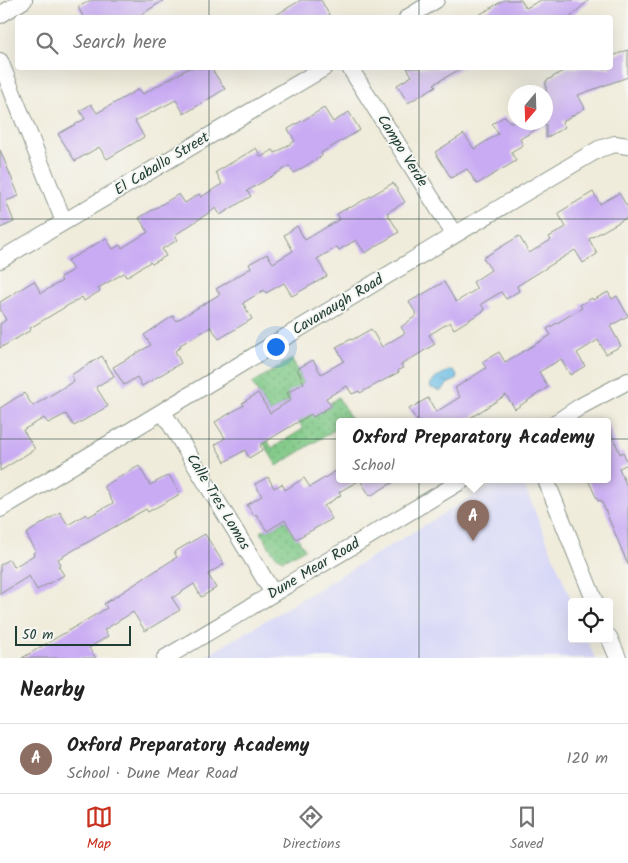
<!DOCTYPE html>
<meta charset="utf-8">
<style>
:root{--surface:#fff;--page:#f6f6f6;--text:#222;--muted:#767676;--line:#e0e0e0;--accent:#c8321e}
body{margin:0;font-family:Kalam,sans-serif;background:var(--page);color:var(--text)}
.controls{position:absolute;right:15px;bottom:15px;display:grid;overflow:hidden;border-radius:5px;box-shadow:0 5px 20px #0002}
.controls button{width:45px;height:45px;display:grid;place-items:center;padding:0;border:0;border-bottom:1px solid var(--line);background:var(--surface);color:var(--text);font:25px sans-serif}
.compass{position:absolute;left:508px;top:85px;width:45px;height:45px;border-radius:50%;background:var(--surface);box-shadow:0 5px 20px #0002;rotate:199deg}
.scale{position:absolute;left:15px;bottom:12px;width:116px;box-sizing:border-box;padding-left:5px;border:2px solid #1f3d34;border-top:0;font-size:14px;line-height:18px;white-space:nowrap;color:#1f3d34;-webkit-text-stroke:4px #f6f6f2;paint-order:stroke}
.you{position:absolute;left:275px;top:346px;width:18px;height:18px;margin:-12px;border:4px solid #fff;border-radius:50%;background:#1a73e8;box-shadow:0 0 0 8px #1a73e833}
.badge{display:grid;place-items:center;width:32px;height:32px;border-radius:50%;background:var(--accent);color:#fff;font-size:16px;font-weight:700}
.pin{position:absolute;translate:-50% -41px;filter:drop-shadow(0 1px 2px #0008)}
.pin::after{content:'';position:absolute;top:26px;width:18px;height:15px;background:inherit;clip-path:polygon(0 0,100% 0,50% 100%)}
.popup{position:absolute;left:336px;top:418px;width:275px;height:65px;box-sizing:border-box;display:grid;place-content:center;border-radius:5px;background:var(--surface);filter:drop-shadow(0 1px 4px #0005);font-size:16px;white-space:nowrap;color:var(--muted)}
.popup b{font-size:19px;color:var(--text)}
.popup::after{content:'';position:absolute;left:50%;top:100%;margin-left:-10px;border:10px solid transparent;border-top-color:var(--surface)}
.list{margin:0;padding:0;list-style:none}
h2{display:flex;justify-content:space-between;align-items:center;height:65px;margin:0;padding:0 20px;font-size:21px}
h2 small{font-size:16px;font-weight:400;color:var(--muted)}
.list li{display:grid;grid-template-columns:32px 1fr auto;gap:15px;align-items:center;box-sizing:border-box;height:70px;padding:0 20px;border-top:1px solid var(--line)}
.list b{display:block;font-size:19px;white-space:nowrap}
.list p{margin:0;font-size:16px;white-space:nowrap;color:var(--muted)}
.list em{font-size:16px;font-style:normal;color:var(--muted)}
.icon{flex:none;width:28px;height:28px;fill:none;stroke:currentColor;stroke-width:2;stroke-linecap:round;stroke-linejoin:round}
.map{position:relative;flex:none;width:628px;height:658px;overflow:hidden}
.search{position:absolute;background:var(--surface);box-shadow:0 5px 20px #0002;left:15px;right:15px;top:15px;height:55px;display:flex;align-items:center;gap:12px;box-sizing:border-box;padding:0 18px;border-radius:5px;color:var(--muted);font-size:19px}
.sheet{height:135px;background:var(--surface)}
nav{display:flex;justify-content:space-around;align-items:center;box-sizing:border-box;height:70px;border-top:1px solid var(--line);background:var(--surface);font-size:14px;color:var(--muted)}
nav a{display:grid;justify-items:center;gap:2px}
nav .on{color:var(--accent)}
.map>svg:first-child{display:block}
.built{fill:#d7d7f8}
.grass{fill:url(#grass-dots);stroke:#4e825c}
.water{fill:url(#water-ripples);stroke:#437c8c}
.building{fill:#c9abf3}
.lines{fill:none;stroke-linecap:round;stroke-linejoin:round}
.minor-casing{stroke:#889488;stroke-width:18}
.minor{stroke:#fff;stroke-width:16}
.grid{fill:none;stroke:#1f3d34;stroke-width:1;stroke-opacity:0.55}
.labels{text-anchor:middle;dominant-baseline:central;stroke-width:4;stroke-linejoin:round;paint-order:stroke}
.street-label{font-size:15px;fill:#1f3d34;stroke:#f6f6f2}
</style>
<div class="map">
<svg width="628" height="658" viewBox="0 0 628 658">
<defs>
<pattern id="grass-dots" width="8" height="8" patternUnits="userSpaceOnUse" patternTransform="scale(1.25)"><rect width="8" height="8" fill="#7ec885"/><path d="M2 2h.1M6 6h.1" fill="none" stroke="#67a46e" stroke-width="1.8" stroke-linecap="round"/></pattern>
<pattern id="water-ripples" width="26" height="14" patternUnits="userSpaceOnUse" patternTransform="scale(1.25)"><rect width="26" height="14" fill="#67bbe3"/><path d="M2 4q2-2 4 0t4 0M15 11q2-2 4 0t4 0" fill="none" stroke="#5499b9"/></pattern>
</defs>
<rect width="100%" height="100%" fill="#f6f6f2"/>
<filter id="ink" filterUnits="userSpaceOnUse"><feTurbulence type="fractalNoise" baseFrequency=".02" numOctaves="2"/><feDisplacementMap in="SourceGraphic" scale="10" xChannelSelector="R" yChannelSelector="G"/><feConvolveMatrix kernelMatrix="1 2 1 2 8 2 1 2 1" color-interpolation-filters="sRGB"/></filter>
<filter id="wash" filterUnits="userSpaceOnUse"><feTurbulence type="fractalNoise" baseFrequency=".0096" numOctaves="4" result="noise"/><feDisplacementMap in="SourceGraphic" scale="20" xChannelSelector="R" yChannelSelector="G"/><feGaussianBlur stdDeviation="1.12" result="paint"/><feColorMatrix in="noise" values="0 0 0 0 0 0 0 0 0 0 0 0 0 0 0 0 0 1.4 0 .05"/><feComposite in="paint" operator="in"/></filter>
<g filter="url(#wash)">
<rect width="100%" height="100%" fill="#f0ecdb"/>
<!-- built -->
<path class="built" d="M500,480H522L572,602V639H587L595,658H203Z"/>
<!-- grass -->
<path class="grass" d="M292,359L304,383L287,394L299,413L308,408L313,416L331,406L330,403L338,397L351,419L347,422H339V427L277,466L251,422L254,418L272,448L303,429L288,402L270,413L252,383Z
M285,520L305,549L283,560C272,556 267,542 261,532L266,529L267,531Z"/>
<!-- water -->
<path class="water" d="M452,370L457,374L456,380L449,383L441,391L431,388L430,385C435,377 443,373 452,370Z"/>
<g id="blocks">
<!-- building -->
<path class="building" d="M91,0H164L136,18H84L78,7Z
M301,0H321L331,18H271Z
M504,0H521L526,8L541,0H589L569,18H474Z
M628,50V77L578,95L585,108L562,122L565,127L546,138V124L520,139L523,145L511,152L516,161L477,184L467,169L451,178L435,152L464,134L474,149L498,134L492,124L505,116L510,122H546V81L568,68H610V57Z
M189,68H211L225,89L184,114L176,100L135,121L144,137L107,159L99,147L75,161L58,134L85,119L80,111L91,104L97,113L139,89L143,94Z
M407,68H462L434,84L436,86L408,103L397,85L412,76Z
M324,108L333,122L349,112L360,130L321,153L322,156L294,173L289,166L247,191L251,196L220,215L216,208L175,235L178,240L162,249L166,256L152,264L150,262L126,277L124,273L98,288L100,291L84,301L82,297L30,328L31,330L0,348V324L6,320L0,309V302L34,281L41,293L62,281L60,277L73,270L67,261L106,238L113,249L120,245L122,248L148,232L139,218L179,194L185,203L199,194L201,197L222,184L216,172L256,148L261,157L273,150L275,153L295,141L288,129Z
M0,150L19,196L6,201L14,222L0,228Z
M393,183L405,202L387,213L399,232L365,253L356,240L339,250L337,247L317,259L327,276L292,296L284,283L266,293L264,290L243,303L252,319L219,339L211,327L180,345L181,347L175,351L181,363L142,386L137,377L124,385L113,367L151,345L144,335L173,316L176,321L220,294L216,289L251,268L249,264L267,254L273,263L293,251L284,235L297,226L305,240L340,219L337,214L349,207L350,208Z
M593,192L600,204L619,193L628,208V217L589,239L597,254L583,263L575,250L517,286L519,291L506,299L501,292L481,304L485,310L454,329L450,322L429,335L435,344L401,365L403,368L398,370L399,372L360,393L359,391L352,394L347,386L326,398L331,406L313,417L311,414L260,445L262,450L249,458L245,450L225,462L215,445L225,438L215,422L244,405L242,403L258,393L270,413L291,400L287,393L304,383L297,369L313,360L321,374L344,361L336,347L351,339L352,340L371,329L382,347L405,333L401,327L417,315L409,302L444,282L456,302L477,289L473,282L491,270L483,258L519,236L529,253L551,240L549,237L566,227L558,213Z
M608,292L612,299L617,296L628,316L610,326L621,346L606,354L598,340L577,353L585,366L570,375L561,359L539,372L548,387L515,409L506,395L464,422H418L409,409L428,398L436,412L460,397L455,388L486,368L482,362L499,352L505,362L551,335L547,329L582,308L580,305L592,298L593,300Z
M102,356L114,376L96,387L108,406L74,426L66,414L48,423L44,418L23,430L35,449L0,471V408L24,393L33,406L74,381L71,375Z
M607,422L620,454L623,452L628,464L619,468L628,489V565L601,500L598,501L588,480H607Z
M139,466L150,485L169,475L180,494L148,512L146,509L58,559L61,564L58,566L64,575L37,590L29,576L0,594V565L9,559L14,567L34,555L33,553L36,551L26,534L60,512L68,525L86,514L88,517L113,503L104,486Z
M339,469V480H397L370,496L360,480L339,492L341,495L324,506L332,519L296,539L285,520L267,531L256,514L254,516L247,505L262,496L255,484L268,477L274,488L282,484L285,490L304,478L310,487Z
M205,534L224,564L208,574L216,588L201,597L194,584L172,598L180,610L145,631L133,612L104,630L108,636L89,648L96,658H22L107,608L104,604L177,557L174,552Z"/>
</g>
</g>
<g filter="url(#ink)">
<use href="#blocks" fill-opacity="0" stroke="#889488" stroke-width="1"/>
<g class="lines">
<defs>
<path id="minor" d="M0,15L24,0
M407,18L436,0
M0,61L64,222
M350,68L454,234
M0,260L324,68
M163,412L273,593
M557,422L581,406L628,381
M546,480L595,602
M0,509C200,390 398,267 599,149L615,144L628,146
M609,637L618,658
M165,658L463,480"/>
</defs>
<!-- minor casing -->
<use href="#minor" class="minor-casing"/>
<!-- minor -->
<use href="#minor" class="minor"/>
</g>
</g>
<!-- grid -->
<path class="grid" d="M209,0V18M419,0V18M209,68V658M419,68V658M0,219H628M0,439H628"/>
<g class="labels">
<!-- street labels -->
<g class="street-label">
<text transform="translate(402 151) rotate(58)">Campo Verde</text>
<text transform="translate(162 164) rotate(-31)">El Caballo Street</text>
<text transform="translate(338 305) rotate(-31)">Cavanaugh Road</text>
<text transform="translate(218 502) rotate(59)">Calle Tres Lomas</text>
<text transform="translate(314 569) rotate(-31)">Dune Mear Road</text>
</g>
</g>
</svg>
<div class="controls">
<button><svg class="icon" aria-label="locate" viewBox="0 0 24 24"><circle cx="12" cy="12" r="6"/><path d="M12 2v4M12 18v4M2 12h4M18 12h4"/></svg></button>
</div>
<svg class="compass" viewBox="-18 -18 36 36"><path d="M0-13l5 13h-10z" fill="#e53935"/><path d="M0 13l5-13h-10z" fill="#767676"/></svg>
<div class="scale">50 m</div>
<div class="you"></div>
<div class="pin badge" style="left:473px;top:541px;background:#8d6e63">A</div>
<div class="popup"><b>Oxford Preparatory Academy</b>School</div>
<div class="search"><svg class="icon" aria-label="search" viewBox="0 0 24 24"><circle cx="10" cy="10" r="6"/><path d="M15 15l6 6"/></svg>Search here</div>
</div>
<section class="sheet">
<h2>Nearby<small></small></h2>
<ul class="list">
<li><span class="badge" style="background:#8d6e63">A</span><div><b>Oxford Preparatory Academy</b><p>School · Dune Mear Road</p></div><em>120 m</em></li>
</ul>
</section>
<nav>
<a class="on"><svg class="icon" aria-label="map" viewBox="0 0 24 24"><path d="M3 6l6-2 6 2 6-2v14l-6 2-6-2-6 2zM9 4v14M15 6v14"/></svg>Map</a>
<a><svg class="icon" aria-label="directions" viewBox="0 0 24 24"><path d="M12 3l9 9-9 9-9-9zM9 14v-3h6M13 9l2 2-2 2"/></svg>Directions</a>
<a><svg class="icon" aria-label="saved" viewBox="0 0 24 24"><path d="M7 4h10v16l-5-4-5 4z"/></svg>Saved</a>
</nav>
